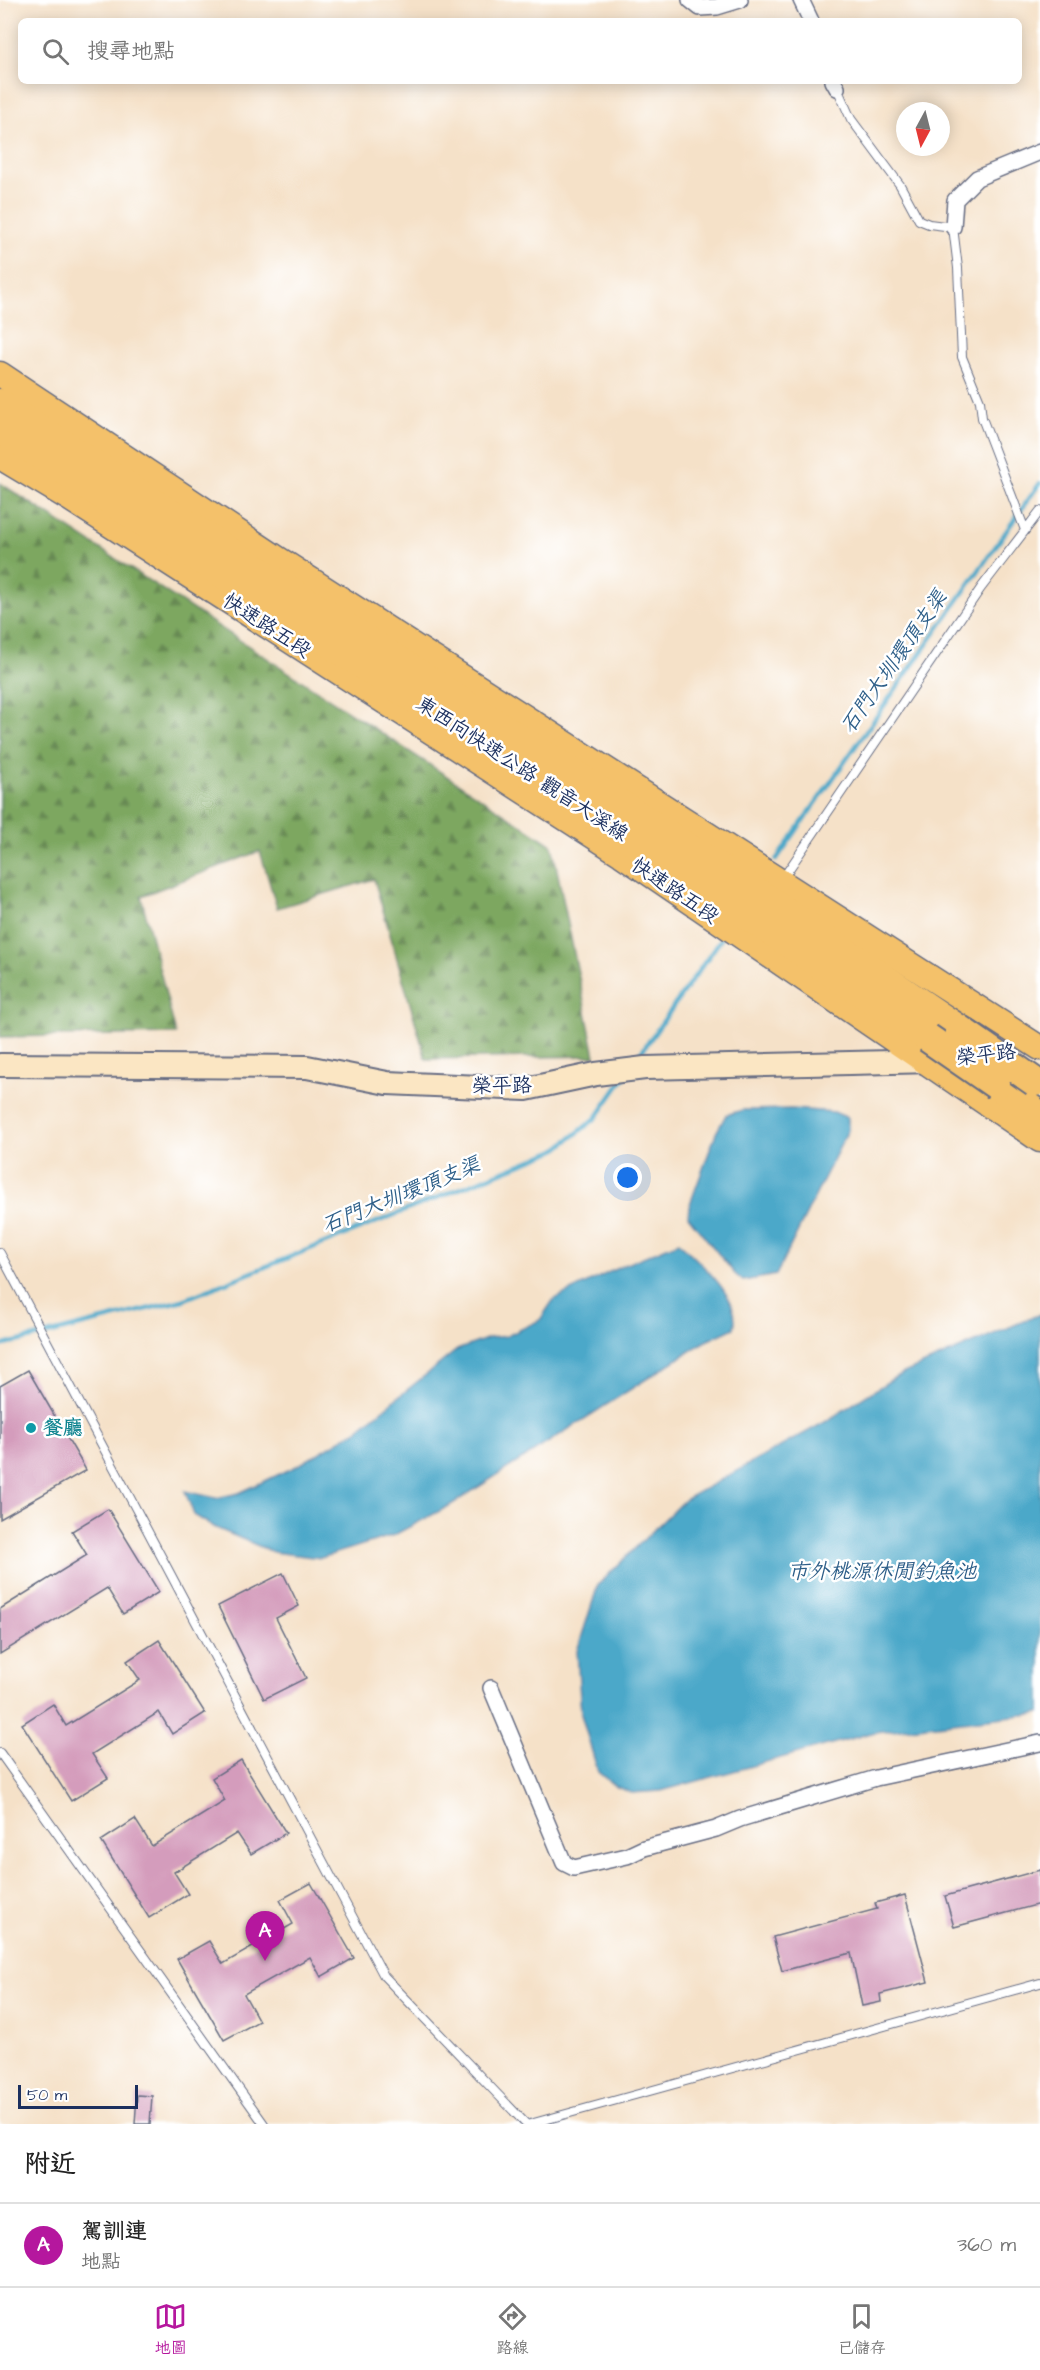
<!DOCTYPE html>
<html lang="zh-TW">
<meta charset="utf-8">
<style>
:root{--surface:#fff;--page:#f2f2f2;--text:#222;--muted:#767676;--line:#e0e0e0;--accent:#b5179e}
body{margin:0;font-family:"Architects Daughter","LXGW WenKai TC",sans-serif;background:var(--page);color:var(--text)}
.compass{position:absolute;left:896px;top:102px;width:54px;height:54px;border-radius:50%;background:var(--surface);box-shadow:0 3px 15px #0003;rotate:187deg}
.scale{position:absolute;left:18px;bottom:15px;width:120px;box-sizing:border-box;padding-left:6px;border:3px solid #1b2f5e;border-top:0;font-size:16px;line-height:21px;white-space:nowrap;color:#1b2f5e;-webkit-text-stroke:4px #fff;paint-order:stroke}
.you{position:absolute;left:628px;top:1178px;width:21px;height:21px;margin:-15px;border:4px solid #fff;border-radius:50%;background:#1a73e8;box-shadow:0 0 0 9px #1a73e833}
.badge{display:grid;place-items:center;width:39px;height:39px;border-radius:50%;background:var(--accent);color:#fff;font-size:20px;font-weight:700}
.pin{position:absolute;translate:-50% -50px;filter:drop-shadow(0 2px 3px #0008)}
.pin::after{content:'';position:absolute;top:32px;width:21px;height:18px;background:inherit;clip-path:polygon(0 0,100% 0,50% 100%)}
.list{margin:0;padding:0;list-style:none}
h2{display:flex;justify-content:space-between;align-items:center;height:78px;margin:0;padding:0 24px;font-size:26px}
h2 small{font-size:20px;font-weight:400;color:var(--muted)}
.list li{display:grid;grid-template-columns:39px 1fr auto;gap:18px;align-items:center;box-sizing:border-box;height:84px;padding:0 24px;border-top:2px solid var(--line)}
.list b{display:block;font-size:22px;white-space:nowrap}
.list p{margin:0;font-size:20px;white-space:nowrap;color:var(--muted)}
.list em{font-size:20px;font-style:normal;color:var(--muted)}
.icon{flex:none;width:33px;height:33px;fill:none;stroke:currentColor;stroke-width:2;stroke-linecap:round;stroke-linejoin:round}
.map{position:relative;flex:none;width:1040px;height:2124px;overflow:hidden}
.search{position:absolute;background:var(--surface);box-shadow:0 3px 15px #0003;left:18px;right:18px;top:18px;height:66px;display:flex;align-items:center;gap:15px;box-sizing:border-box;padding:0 21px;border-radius:9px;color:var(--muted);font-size:22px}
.sheet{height:162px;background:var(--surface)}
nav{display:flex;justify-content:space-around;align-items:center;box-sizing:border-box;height:84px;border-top:2px solid var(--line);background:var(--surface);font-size:16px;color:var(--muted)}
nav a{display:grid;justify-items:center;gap:3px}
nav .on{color:var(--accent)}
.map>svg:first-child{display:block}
.forest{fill:url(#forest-firs);stroke:#4c6b5f;stroke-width:1.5}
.water{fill:#4ba8c9;stroke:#336c94;stroke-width:1.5}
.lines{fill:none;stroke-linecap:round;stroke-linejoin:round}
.stream{stroke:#4ba8c9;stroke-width:4.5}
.building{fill:#d49cbc}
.lane-casing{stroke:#676d83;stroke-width:10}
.street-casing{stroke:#676d83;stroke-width:18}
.secondary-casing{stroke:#676d83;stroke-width:26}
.primary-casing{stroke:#676d83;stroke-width:27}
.highway-casing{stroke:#676d83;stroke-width:32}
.lane{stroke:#fff;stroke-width:8}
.street{stroke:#fff;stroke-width:15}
.secondary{stroke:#fbe6c3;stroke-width:22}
.primary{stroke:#f4c16a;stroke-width:24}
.highway{stroke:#f4c16a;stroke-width:28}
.highway-bridge-casing{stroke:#676d83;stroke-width:32;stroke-linecap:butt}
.highway-bridge{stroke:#f4c16a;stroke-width:28}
.culture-dot{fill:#0f9aa8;stroke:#fff;stroke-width:2}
.labels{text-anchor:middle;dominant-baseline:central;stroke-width:5;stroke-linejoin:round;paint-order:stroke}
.street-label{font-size:20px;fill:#1b2f5e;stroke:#fff}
.culture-label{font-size:20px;font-weight:bold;fill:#0d838f;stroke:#fff;text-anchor:start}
.water-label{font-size:21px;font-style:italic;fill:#2e5f89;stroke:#fff}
</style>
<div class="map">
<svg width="1040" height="2124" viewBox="0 0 1040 2124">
<defs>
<pattern id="forest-firs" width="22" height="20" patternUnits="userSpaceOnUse" patternTransform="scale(1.5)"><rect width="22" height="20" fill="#7da760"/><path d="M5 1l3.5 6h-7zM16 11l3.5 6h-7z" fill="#668852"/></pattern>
</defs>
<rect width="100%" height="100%" fill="#fff"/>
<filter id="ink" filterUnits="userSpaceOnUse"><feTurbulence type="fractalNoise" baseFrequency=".0167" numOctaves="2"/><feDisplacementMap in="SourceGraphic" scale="12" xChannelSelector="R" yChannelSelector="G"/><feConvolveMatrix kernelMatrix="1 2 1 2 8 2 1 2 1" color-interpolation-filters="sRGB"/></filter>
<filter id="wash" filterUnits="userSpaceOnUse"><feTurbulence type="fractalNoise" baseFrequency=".008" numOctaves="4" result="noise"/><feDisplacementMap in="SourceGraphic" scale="24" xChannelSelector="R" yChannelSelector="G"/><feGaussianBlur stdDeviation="1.35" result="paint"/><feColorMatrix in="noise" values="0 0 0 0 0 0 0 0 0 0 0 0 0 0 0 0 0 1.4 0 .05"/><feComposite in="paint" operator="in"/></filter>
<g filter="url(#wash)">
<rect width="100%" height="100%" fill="#f5e1c8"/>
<!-- forest -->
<path class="forest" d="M0,483L552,845L595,1056L426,1059L374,879L277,908L260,851L141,896L176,1034L0,1037Z"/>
<!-- water -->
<path class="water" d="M792,1109L834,1112L848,1118V1130L776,1275L743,1281L734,1273L688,1216L689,1207L716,1133L726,1115L743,1110Z
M679,1242C699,1263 742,1297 734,1328L704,1342L449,1506L394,1535L321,1558L273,1552L216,1528L194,1515L185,1491L216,1498L239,1493L299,1465L357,1430L457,1350L489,1338L507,1336L540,1320L554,1299L624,1265Z
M1040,1314V1713L875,1732L661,1791L631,1793L615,1786L598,1772L581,1714L577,1651L598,1585L684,1500L825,1422L897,1376Z"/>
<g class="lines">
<!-- stream -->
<path class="stream" d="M776,860L1040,483
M635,1061L721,939
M0,1346L183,1300L556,1150L596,1118L624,1078"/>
</g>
<g id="blocks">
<!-- building -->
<path class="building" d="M28,1370L86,1470L0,1519V1386Z
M108,1509L159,1592L123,1614L107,1588L0,1654V1609L87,1555L72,1531Z
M283,1573L299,1606L276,1618L306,1678L264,1699L218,1606Z
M159,1640L205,1713L172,1734L159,1712L92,1754L108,1778L71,1801L22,1724L53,1704L66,1726L140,1680L127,1661Z
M241,1760L286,1833L251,1854L237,1833L174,1872L188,1894L149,1918L101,1841L135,1819L152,1846L225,1801L212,1778Z
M1040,1870V1904L954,1927L945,1896Z
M311,1883L354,1958L321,1977L310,1957L244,1994L259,2021L224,2040L177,1959L209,1941L223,1964L293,1924L280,1900Z
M905,1895L928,1982L880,1994L881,2002L862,2006L851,1953L782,1971L773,1937L877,1909L875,1903Z
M137,2095L152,2096L150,2124H135Z"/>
</g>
</g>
<g filter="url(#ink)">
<use href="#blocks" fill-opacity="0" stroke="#676d83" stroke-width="1.5"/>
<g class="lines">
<defs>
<path id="lane" d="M837,88L851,119L900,185L919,220L929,224L953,227L958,268L962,357L980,401L982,418L1025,530
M783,878L981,588L1040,511
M0,1253L384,1976L526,2124
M0,1753L264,2124
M530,2124L1040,1983"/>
<path id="street" d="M690,0L700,8L717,7L740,0
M801,0L811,21
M833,81L837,88
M953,227L955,200L977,178L1040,152
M491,1688L564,1863L574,1868L627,1856L644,1848L716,1829L740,1819L876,1778L1040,1743"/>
<path id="secondary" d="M0,1065L307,1067L387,1083L526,1089L596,1074L645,1068L934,1061"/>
<path id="primary" d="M0,374L277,558L1040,1048
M0,457L70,499L621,854L1040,1140"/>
<path id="highway" d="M0,403L773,902L959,1029
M0,429L764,927L928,1038
M996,1085L1040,1115"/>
</defs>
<!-- lane casing -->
<use href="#lane" class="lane-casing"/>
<!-- street casing -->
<use href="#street" class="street-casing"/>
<!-- secondary casing -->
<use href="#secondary" class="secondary-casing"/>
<!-- primary casing -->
<use href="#primary" class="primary-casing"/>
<!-- highway casing -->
<use href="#highway" class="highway-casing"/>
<!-- lane -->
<use href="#lane" class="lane"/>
<!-- street -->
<use href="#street" class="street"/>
<!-- secondary -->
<use href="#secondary" class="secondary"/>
<!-- primary -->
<use href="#primary" class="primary"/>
<!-- highway -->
<use href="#highway" class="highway"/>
<defs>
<path id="highway-bridge" d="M959,1029L1035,1082
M928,1038L996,1085"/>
</defs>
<!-- highway-bridge casing -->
<use href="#highway-bridge" class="highway-bridge-casing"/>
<!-- highway-bridge -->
<use href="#highway-bridge" class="highway-bridge"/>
</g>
</g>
<!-- markers -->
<circle class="culture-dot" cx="31" cy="1428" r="6"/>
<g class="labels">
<!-- street labels -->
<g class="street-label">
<text transform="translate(267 626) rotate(33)">快速路五段</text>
<text transform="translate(522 769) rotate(33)">東西向快速公路 觀音大溪線</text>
<text transform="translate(675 891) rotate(34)">快速路五段</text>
<text transform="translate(986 1055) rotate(-7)">榮平路</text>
<text transform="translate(502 1086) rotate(-1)">榮平路</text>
</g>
<!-- culture labels -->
<g class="culture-label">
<text x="43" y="1428">餐廳</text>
</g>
<!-- water labels -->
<g class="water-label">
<text transform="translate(894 662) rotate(-55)">石門大圳環頂支渠</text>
<text transform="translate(401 1195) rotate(-22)">石門大圳環頂支渠</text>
<text x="882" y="1571">市外桃源休閒釣魚池</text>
</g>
</g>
</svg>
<svg class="compass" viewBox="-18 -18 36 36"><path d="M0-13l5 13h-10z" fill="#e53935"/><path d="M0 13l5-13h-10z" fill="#767676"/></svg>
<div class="scale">50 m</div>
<div class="you"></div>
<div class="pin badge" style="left:265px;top:1961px">A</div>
<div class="search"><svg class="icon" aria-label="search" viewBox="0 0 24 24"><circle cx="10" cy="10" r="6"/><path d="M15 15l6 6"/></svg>搜尋地點</div>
</div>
<section class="sheet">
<h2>附近<small></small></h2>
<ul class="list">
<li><span class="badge">A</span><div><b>駕訓連</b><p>地點</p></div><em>360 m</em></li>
</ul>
</section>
<nav>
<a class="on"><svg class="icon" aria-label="map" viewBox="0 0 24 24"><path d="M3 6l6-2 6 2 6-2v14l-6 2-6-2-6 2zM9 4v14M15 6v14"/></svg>地圖</a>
<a><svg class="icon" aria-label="directions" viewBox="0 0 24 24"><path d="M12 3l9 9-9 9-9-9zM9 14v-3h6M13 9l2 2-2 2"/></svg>路線</a>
<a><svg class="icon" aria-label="saved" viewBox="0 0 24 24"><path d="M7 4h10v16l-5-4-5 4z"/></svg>已儲存</a>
</nav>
